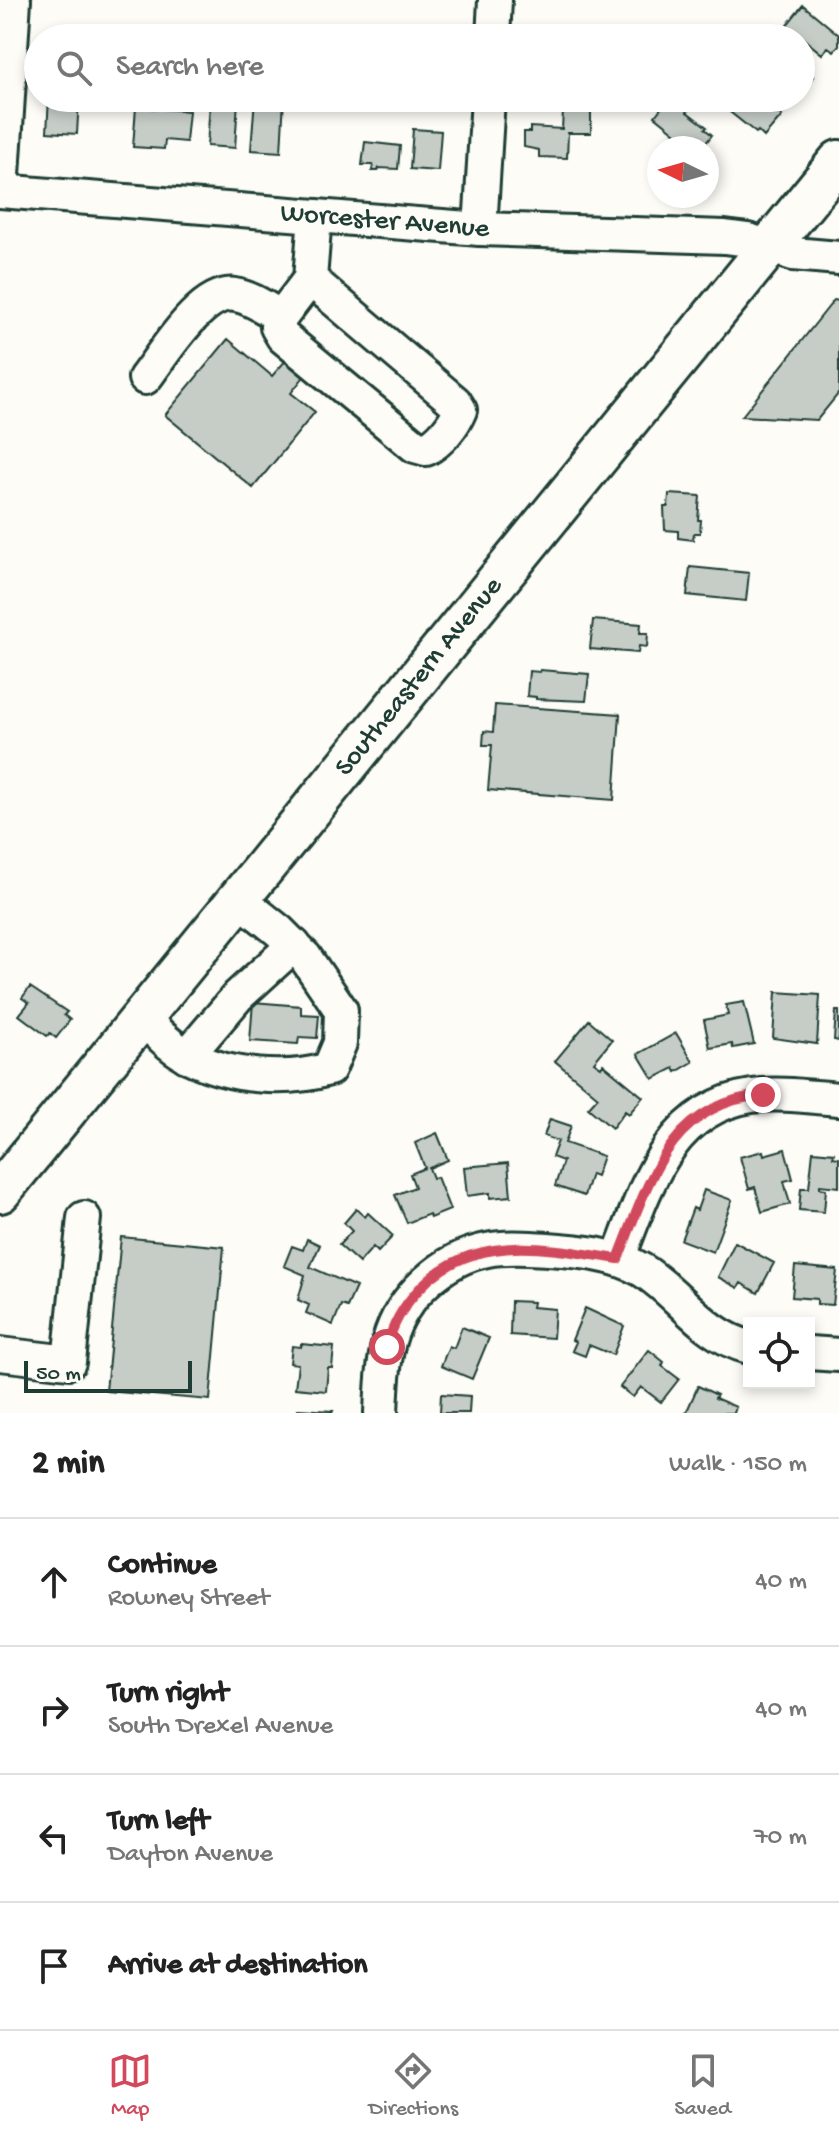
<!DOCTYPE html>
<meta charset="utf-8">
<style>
:root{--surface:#fff;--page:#f2f2f2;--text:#222;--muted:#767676;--line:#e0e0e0;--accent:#d1495b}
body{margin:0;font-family:"Gochi Hand",sans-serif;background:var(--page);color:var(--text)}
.controls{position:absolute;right:24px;bottom:24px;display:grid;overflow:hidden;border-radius:0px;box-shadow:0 4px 12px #0003}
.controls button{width:72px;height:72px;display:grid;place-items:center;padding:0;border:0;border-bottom:2px solid var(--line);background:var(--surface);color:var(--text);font:40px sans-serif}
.compass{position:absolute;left:647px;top:136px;width:72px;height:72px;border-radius:50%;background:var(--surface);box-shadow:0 4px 12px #0003;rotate:275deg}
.scale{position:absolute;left:24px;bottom:20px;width:168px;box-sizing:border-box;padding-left:8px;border:4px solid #1f3d34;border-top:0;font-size:22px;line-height:28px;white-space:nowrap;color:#1f3d34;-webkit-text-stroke:6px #fdfcf7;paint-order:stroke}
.stop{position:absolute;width:24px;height:24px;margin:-18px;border:6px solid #d1495b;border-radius:50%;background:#fff}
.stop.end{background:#d1495b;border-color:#fff;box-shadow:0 2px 8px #0008}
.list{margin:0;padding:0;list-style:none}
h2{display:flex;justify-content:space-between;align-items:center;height:104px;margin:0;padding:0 32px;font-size:34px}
h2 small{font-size:26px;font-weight:400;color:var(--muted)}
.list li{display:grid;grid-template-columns:52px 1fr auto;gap:24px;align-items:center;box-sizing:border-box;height:128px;padding:0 32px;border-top:2px solid var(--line)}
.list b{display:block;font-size:30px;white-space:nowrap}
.list p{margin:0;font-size:26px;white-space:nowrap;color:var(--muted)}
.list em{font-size:26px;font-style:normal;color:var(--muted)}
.icon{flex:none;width:44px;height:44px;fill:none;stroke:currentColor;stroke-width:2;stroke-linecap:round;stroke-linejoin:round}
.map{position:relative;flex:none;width:839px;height:1413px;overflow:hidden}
.search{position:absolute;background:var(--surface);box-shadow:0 4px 12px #0003;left:24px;right:24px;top:24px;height:88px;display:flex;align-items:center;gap:20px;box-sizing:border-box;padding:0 28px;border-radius:44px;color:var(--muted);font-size:30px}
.sheet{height:616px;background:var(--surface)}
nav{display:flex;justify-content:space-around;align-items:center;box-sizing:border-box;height:112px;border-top:2px solid var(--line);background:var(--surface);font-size:22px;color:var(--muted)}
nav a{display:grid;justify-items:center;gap:4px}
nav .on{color:var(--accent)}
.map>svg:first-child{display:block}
.building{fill:#c6cdc7;stroke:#1f3d34;stroke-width:2}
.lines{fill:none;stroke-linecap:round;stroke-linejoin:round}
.minor-casing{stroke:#1f3d34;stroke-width:38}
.major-casing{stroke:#1f3d34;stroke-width:46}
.minor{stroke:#fdfcf7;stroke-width:32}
.major{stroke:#fdfcf7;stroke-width:40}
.route{stroke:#d1495b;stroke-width:10}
.labels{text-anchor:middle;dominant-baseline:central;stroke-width:6;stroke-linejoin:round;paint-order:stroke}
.street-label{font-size:28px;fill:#1f3d34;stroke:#fdfcf7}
</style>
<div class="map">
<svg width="839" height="1413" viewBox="0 0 839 1413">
<rect width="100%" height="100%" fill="#fdfcf7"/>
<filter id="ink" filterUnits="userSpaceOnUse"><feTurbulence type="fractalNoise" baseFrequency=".0125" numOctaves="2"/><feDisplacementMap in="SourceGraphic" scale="16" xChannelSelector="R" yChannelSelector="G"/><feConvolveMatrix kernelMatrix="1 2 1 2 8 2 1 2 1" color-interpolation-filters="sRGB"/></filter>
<g filter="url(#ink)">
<!-- building -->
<path class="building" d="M803,5L839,35V45L834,51L828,47L822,54L787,25Z
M801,61L809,68L807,71L814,77L801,93Z
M49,98H79L77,134L47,132Z
M255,98H284L281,152L251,150Z
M669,98H683L692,105L687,112L707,127L705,129L712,135L702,148L692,143L691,145L655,116Z
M725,98H761L782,116L764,137L758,131L756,133L720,104Z
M226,99L238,100L235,148L207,146L210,102L226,104Z
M136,107L189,111L186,142L165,140L164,149L133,147Z
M563,111L591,112V133H568L567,158L539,157V150L524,147V132H530V127L562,129Z
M413,129L441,131L438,171L410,169Z
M365,142L400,146L398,169L379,168L378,171H372L373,165H362Z
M834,300L839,301V393L817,420L742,416Z
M228,339L272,376L287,359L306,374L291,393L315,412L253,488L165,415Z
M669,494L700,496L698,520H701L700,533H694L693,540L678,538V531L665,530L664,507H668Z
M690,567L749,573L746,601L687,595Z
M593,620L641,624L640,633H648L647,647L639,646L638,653L590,649Z
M540,670L589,674L586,701L536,699V697L527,696L529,671L540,672Z
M495,705L620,714L614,800L488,790L492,745H483L484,731L493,732Z
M30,987L67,1012L64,1015L70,1020L56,1038L50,1033L47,1036L19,1015L29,1003L22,998Z
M776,992L820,995L817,1044L773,1038Z
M253,1002L301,1006V1014L319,1015L317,1038L299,1037L298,1044L250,1041Z
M744,1002L754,1044L733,1048L732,1044L710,1048L704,1020L728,1015L726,1005Z
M836,1011H839V1041L834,1040Z
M589,1020L612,1040L594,1062L601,1067L603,1064L643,1097L629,1114L625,1111L612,1128L588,1108L598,1097L555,1061Z
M676,1033L693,1062L676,1072L674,1068L653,1079L638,1054Z
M550,1119L571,1126L565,1143L603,1156L596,1176L591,1174L584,1196L555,1186L563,1161L552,1157L558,1141L544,1136Z
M437,1133L448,1160L429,1168L433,1178L437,1177L450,1210L430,1218L429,1214L407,1223L395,1195L415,1187L410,1174L425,1168L415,1143Z
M785,1149L793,1179L784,1181L790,1204L762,1212L755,1187L749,1189L740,1157L763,1151L764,1155Z
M813,1151L834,1153L833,1157L839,1158V1187L820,1185V1188L826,1189L824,1212L799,1210L801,1188H809Z
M508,1163L511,1196L490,1198V1193L467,1196L464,1167Z
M704,1190L732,1200L713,1252L681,1240L693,1208L697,1210Z
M356,1209L365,1217L368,1213L393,1236L378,1252L373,1247L359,1263L339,1245L352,1231L344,1223Z
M121,1237L224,1247L210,1400L106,1391Z
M307,1239L320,1245L310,1267L356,1287L347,1307L341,1305L333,1325L306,1313L309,1305L298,1300L305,1275L284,1266L292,1246L303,1250Z
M735,1242L774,1263L758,1293L741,1283L738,1288L718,1277Z
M795,1266L837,1270L833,1305L817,1304V1299L792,1297Z
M511,1301L533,1302L532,1307L555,1309L553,1338L510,1335Z
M585,1308L624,1326L613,1355L589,1345L585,1356L572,1351L576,1342L572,1340Z
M462,1327L489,1338L472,1379L441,1366L449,1346L454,1348Z
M301,1344L334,1347L332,1368H328L326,1391L295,1388L298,1364L290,1363L292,1346L301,1347Z
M649,1350L664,1362L662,1366L679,1379L661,1402L641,1387L633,1397L620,1387Z
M698,1386L717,1395L715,1398L736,1407L734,1413H686Z
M441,1394L470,1396L469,1413H440Z
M298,1409L333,1411L332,1413H298Z"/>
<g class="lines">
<defs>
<g id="minor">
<path d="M493,38L495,0"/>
<path id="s1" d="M0,191L480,229L725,237L748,240L793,254L839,258"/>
<path d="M2,191L14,0"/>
<path d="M480,229L488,98"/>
<path d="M310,279L281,317L277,327L283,337L415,446L426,449C440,442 454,425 460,410L455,402L310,279L315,216"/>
<path d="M145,378C163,355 202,289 235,295C250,297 267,309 281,317"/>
<path d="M142,1018C156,1031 172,1049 190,1057C230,1077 286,1082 329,1069L340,1043L341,1010L305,957L279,931L239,899"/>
<path d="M187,1056L238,996L294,945"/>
<path d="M618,1259C645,1191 667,1108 752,1096C780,1092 811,1097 839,1099"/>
<path d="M809,1353L839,1355"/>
<path d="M0,1354L69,1362L84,1218"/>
<path d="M381,1413C382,1389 383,1364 389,1341C401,1297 443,1258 487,1250C507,1246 527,1248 548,1249C578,1251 615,1254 642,1270C681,1294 702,1335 749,1347"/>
</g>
<g id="major">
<path id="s2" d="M0,1192L839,161"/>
</g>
</defs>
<!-- minor casing -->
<use href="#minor" class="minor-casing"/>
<!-- major casing -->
<use href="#major" class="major-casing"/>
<!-- minor -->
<use href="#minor" class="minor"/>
<!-- major -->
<use href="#major" class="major"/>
</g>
</g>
<g class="lines" filter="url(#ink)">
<!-- route -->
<path class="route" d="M387,1347C392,1325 404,1305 420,1288C473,1231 549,1248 618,1259C648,1185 668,1103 763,1095"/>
</g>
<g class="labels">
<!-- street labels -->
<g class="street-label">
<text stroke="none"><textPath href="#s1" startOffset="386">Worcester Avenue</textPath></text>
<text stroke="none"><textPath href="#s2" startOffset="664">Southeastern Avenue</textPath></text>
</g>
</g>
</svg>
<div class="controls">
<button><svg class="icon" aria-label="locate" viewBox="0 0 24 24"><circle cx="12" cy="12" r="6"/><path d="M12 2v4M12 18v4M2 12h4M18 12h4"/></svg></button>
</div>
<svg class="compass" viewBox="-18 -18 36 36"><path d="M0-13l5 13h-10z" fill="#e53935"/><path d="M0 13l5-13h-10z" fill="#767676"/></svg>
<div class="scale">50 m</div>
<div class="stop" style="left:387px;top:1347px"></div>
<div class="stop end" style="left:763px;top:1095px"></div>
<div class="search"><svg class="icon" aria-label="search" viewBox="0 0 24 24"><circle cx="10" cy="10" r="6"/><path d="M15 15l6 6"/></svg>Search here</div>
</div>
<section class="sheet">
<h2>2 min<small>Walk · 150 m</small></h2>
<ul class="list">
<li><svg class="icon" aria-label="ahead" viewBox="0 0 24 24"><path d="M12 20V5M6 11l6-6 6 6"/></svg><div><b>Continue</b><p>Rowney Street</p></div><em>40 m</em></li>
<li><svg class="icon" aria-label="right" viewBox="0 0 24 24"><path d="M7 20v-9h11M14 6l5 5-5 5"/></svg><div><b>Turn right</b><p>South Drexel Avenue</p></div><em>40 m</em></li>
<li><svg class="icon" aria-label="left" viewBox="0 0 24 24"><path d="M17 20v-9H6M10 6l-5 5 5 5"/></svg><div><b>Turn left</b><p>Dayton Avenue</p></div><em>70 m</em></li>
<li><svg class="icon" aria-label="arrive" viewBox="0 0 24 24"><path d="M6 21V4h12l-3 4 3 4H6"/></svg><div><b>Arrive at destination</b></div></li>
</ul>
</section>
<nav>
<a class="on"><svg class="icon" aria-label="map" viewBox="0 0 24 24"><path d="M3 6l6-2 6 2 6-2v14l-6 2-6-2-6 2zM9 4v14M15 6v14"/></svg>Map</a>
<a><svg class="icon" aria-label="directions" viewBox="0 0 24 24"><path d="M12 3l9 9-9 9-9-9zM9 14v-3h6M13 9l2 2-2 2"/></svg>Directions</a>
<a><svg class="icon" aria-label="saved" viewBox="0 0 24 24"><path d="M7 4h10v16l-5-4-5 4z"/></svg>Saved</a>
</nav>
